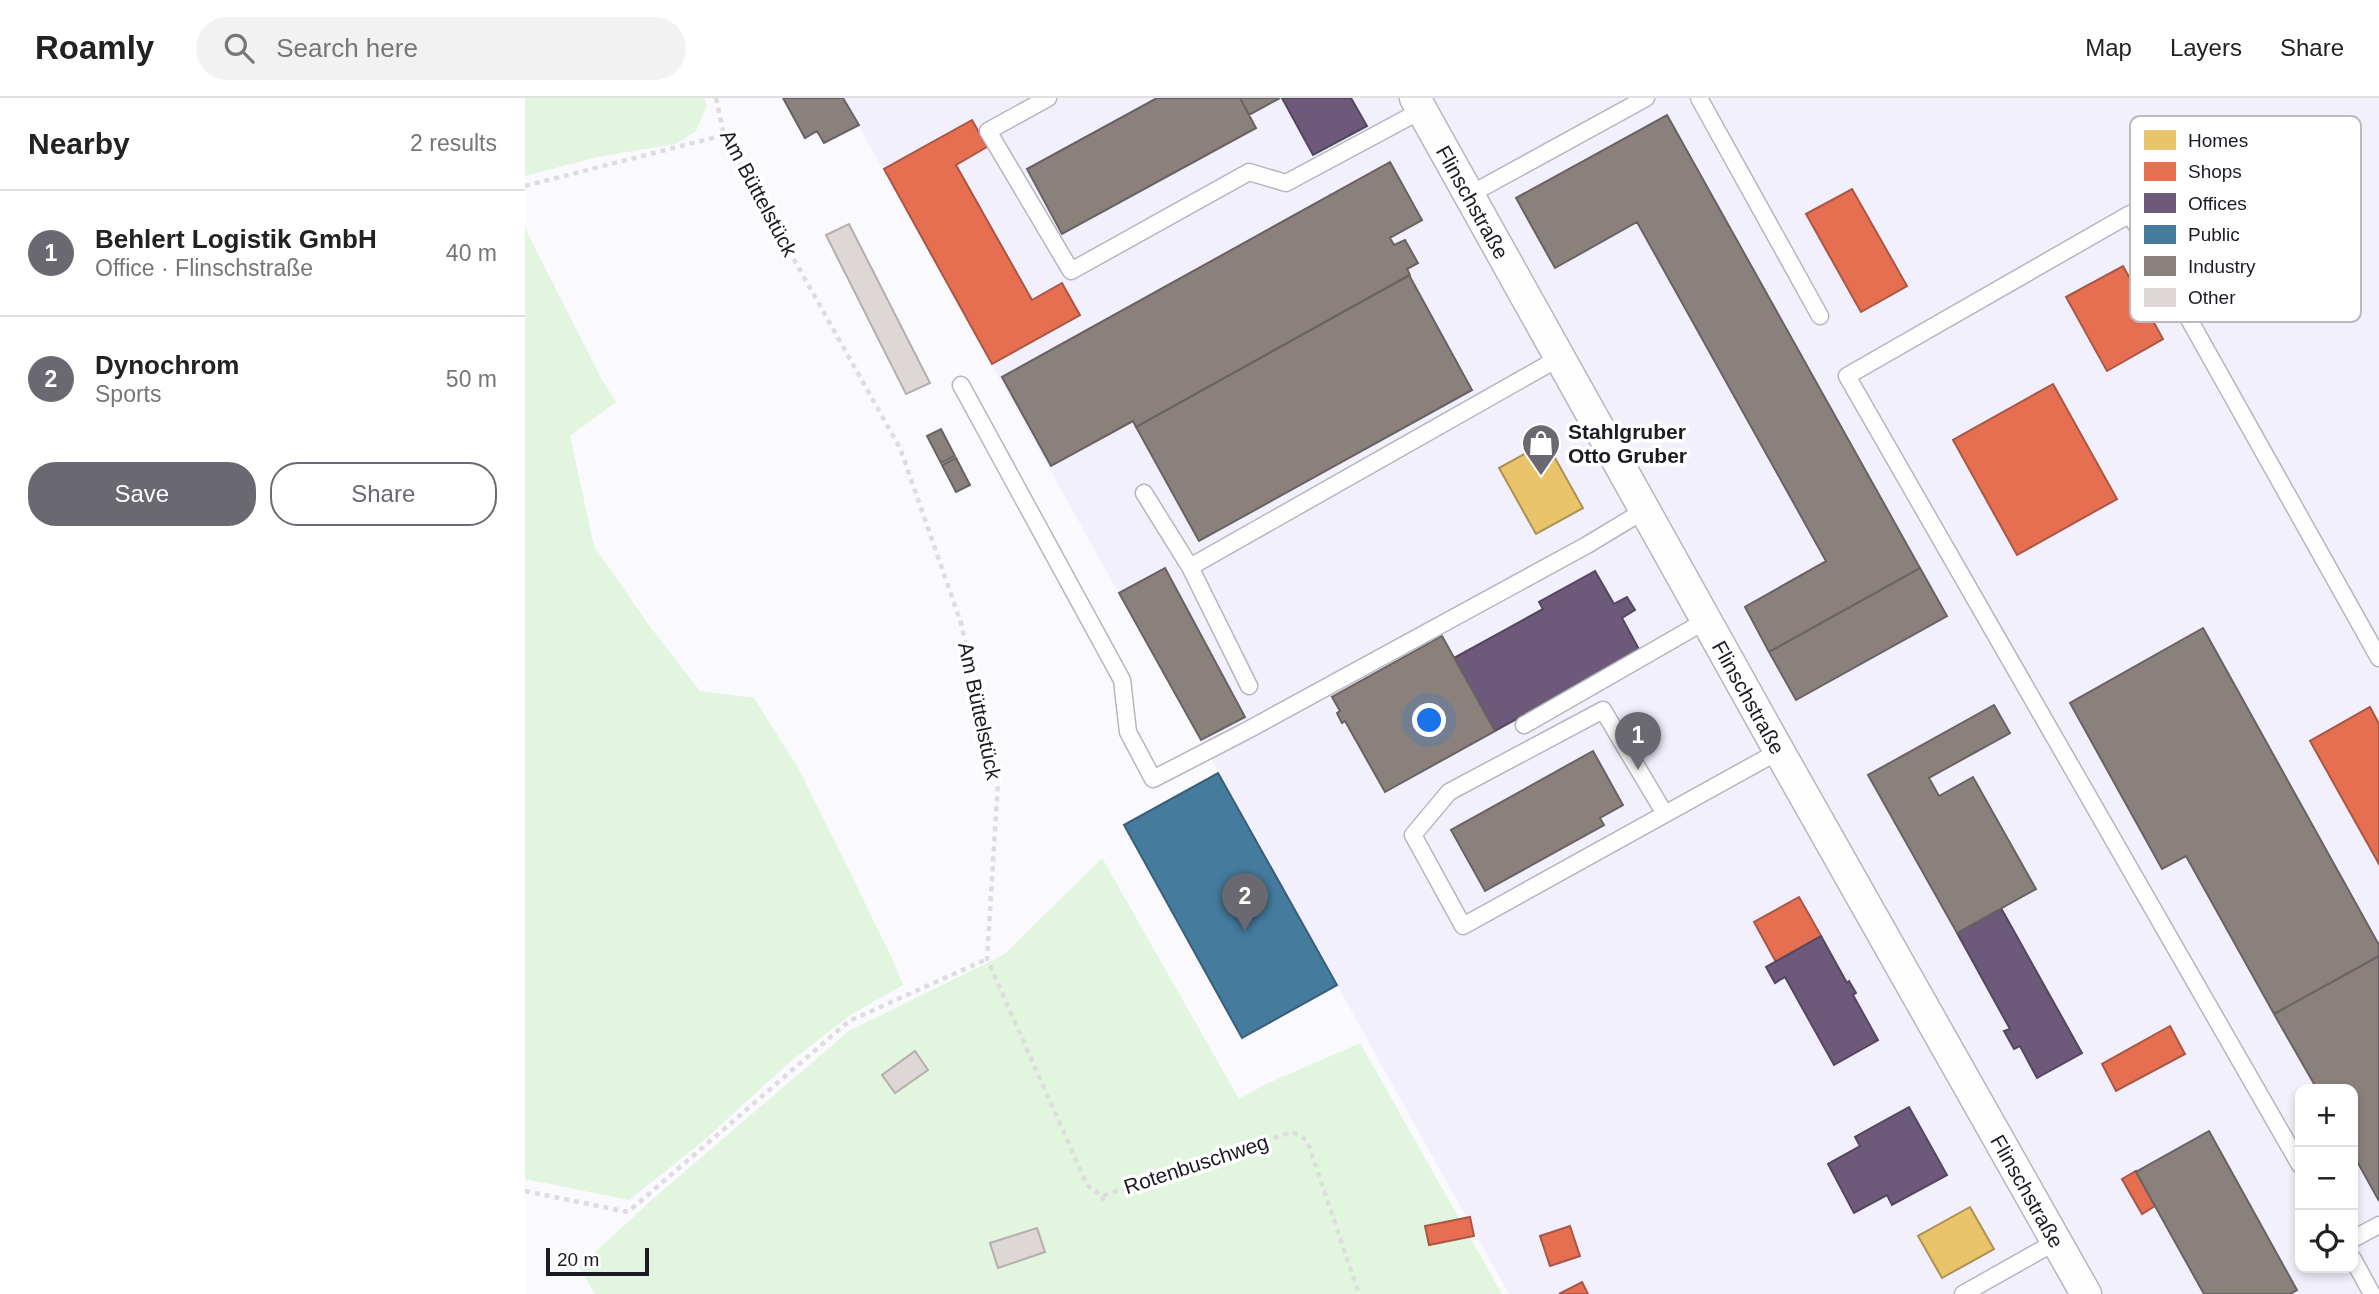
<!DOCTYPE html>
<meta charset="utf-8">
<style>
:root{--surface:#fff;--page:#f2f2f2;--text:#222;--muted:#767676;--line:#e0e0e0;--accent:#6a6871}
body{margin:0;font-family:Arial,sans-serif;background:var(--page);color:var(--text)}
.controls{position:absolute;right:21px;bottom:21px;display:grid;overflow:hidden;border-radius:14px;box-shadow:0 4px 10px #0003}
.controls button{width:63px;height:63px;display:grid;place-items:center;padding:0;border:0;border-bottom:2px solid var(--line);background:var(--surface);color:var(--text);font:35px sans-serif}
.scale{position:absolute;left:21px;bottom:18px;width:103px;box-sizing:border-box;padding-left:7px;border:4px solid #1d1a25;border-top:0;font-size:19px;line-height:24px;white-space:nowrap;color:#1d1a25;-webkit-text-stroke:5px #fff;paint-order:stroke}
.you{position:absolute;left:905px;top:623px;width:24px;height:24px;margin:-18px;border:5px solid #fff;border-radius:50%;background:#1a73e8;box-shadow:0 0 0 10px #1a73e833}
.badge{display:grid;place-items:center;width:46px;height:46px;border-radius:50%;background:var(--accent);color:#fff;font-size:23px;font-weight:700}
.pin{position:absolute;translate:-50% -58px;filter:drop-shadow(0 2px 4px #0008)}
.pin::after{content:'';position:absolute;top:37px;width:24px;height:21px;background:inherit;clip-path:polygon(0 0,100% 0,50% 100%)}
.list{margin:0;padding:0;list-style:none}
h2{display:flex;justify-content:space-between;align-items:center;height:91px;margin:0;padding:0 28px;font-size:30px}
h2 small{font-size:23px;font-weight:400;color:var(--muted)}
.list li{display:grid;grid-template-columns:46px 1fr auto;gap:21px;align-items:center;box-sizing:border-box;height:126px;padding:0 28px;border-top:2px solid var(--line)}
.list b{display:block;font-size:26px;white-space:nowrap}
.list p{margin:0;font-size:23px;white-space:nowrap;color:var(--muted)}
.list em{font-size:23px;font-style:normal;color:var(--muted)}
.actions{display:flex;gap:14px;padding:21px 28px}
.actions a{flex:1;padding:16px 0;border:2px solid var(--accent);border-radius:28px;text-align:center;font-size:24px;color:var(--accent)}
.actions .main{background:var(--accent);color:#fff}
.icon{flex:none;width:38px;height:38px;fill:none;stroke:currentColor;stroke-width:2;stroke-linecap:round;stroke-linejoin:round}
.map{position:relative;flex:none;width:1854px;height:1196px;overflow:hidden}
header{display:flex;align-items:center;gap:42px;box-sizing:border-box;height:98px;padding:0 35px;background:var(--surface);border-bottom:2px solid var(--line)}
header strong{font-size:33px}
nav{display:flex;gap:38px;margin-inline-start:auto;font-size:24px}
.search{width:490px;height:63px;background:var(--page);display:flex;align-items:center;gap:18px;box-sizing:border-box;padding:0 24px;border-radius:38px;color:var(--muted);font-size:26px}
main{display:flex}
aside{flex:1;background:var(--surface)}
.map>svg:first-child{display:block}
.built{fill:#f3f0fe;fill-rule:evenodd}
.green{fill:#e2f5de}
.homes{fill:#e9c46a;stroke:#ac9155;stroke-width:2}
.shops{fill:#e76f51;stroke:#aa5644;stroke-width:2}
.offices{fill:#6d597a;stroke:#554660;stroke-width:2}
.public{fill:#457b9d;stroke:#395e79;stroke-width:2}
.industry{fill:#8a817c;stroke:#696262;stroke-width:2}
.building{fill:#ddd7d6;stroke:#b4aead;stroke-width:2}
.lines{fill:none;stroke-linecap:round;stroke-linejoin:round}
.lane-casing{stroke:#b7b5bd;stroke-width:19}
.street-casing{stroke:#b7b5bd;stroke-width:33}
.path{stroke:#ddddde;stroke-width:4.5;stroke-dasharray:5 5;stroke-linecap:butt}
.lane{stroke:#fefeff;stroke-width:16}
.street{stroke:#fefeff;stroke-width:30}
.labels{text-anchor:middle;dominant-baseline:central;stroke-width:7;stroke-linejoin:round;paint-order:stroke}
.street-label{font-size:21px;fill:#1d1a25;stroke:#fff}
.poi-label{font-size:21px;font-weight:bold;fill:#1d1a25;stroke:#fff;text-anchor:start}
.key{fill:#fff;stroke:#bbbabe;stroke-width:2}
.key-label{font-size:19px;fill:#1d1a25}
</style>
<header>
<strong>Roamly</strong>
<div class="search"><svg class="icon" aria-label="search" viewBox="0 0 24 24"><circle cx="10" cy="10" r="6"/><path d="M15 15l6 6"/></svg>Search here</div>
<nav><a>Map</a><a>Layers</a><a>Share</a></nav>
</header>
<main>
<aside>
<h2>Nearby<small>2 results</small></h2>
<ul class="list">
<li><span class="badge">1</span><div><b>Behlert Logistik GmbH</b><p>Office · Flinschstraße</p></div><em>40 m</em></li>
<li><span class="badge">2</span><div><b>Dynochrom</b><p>Sports</p></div><em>50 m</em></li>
</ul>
<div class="actions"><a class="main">Save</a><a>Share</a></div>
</aside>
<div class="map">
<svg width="1854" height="1196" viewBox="0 0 1854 1196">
<rect width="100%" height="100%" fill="#faf9fd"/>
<!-- built -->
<path class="built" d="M318,0H1854V1196H984ZM1775,991H1828V1170H1775Z"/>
<!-- green -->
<path class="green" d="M0,0H179L182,7L171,33L151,46L72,59L0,78Z
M0,130L77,282L91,304L45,338L69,448L126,530L175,593L229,600L275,673L365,856L378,887L324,918L266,963L177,1044L104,1102L0,1081Z
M577,760L714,1001L737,988L835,945L977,1196H70L54,1169L129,1100L324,933L480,856Z"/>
<!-- homes -->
<path class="homes" d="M1021,344L1058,410L1011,436L974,370Z
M1445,1109L1469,1151L1417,1180L1393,1138Z"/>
<!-- shops -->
<path class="shops" d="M447,22L462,49L431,67L507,202L537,185L555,217L467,266L359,71Z
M1327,91L1382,188L1336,214L1281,116Z
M1598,168L1638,241L1582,273L1541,199Z
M1528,286L1592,401L1492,457L1428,342Z
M1845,609L1854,626V766L1785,643Z
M1274,799L1296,838L1251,864L1229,824Z
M1645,928L1660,956L1591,993L1577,966Z
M1611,1073L1630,1108L1617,1116L1597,1081Z
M945,1119L949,1138L904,1147L900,1128Z
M1045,1128L1055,1158L1025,1168L1015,1138Z
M1057,1184L1063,1196H1034Z"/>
<!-- offices -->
<path class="offices" d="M757,0H826L842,28L788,57Z
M1070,473L1089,506L1102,499L1110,512L1097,520L1115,553L970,633L929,560L1018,511L1014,504Z
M1476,810L1557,955L1512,980L1495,948L1489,951L1479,933L1485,931L1432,835Z
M1296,838L1322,885L1324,883L1331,895L1328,897L1353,942L1309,967L1260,879L1250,885L1241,869Z
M1384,1009L1422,1077L1367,1107L1362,1097L1329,1115L1303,1066L1335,1048L1330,1039Z"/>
<!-- public -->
<path class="public" d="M693,675L812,887L717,940L599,727Z"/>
<!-- industry -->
<path class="industry" d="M258,0H318L334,27L299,45L292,33L280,40Z
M632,0H715L731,30L537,136L502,71Z
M715,0H755L724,17Z
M1142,17L1395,470L1244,554L1220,509L1301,463L1112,124L1030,170L991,100Z
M865,64L897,122L865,140L869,147L880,142L893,165L882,171L885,177L611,329L608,323L526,368L477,279Z
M884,177L947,292L674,443L611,329Z
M416,331L430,358L416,365L402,338Z
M431,360L445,387L431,394L417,367Z
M640,470L720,619L676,642L594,495Z
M1395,470L1422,518L1271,602L1244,554Z
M1678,530L1854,847V858L1749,916L1661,758L1637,771L1545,605Z
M917,538L970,633L860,694L820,623L817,625L812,615L815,613L807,599Z
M1469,607L1485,635L1404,680L1414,698L1448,679L1511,791L1432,835L1343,677Z
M1068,653L1098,707L1075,720L1079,727L960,793L926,732Z
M1854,858V1103L1828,1056V991H1792L1749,916Z
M1684,1033L1772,1192L1765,1196H1679L1611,1074Z"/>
<!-- building -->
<path class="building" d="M324,126L405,285L381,296L301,137Z
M390,953L403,972L370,995L357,977Z
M512,1130L520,1154L473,1170L465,1145Z"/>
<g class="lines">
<defs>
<path id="lane" d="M523,0L463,33L546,173L724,74L761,85L897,12
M1174,0L1295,218
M944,97L1121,0
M436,287L597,582L603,634L628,681L721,633L1062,447L1120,412
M619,395L665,469L1034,260
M665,469L724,588
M999,627L1182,522
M1140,716L1078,612L924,694L888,737L938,828L1254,653
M1775,1067L1322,278L1605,116L1854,560
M1828,1141L1854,1127
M1828,1161L1847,1196
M1438,1196L1532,1143"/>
<g id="street">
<path id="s1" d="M890,0L1254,653L1561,1196"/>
</g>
</defs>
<!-- lane casing -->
<use href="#lane" class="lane-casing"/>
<!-- street casing -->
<use href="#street" class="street-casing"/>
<!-- path -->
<path class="path" d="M191,0L199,37L375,350L436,525L473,684L462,861L562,1087L577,1098L767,1034L782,1042L834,1196
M0,88L199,37
M0,1093L103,1114L324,923L462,861
M577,1098L581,1107"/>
<!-- lane -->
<use href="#lane" class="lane"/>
<!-- street -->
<use href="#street" class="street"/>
</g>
<!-- icons -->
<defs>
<symbol id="shop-pin" viewBox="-11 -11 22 30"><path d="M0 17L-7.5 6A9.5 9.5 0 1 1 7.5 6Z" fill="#6a6871" stroke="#fff"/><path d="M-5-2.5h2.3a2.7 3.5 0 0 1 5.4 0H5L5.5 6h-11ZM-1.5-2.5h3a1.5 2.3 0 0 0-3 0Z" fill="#fff"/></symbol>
</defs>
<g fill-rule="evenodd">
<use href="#shop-pin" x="994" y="323" width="44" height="60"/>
</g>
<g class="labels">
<!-- street labels -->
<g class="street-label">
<text transform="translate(234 95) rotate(62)">Am Büttelstück</text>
<text stroke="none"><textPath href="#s1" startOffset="119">Flinschstraße</textPath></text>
<text stroke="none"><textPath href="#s1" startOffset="686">Flinschstraße</textPath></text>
<text transform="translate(455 613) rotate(78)">Am Büttelstück</text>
<text transform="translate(671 1066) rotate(-18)">Rotenbuschweg</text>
<text stroke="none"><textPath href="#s1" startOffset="1253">Flinschstraße</textPath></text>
</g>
<!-- poi labels -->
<g class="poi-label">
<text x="1043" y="333">Stahlgruber<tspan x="1043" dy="24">Otto Gruber</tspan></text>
</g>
</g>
<!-- legend -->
<rect x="1605" y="18" width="231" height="206" rx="10" class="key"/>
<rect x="1619" y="32" width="32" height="20" fill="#e9c46a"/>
<rect x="1619" y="64" width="32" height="19" fill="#e76f51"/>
<rect x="1619" y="95" width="32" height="20" fill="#6d597a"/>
<rect x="1619" y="127" width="32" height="19" fill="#457b9d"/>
<rect x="1619" y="158" width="32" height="20" fill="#8a817c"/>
<rect x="1619" y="190" width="32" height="19" fill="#ddd7d6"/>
<g class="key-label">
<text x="1663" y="49">Homes</text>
<text x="1663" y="80">Shops</text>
<text x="1663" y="112">Offices</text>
<text x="1663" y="143">Public</text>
<text x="1663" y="175">Industry</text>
<text x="1663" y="206">Other</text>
</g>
</svg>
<div class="controls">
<button>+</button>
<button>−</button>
<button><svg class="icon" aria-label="locate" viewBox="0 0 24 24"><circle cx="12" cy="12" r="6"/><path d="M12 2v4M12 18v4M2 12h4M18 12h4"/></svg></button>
</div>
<div class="scale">20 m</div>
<div class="you"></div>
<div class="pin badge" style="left:1113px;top:672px">1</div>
<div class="pin badge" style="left:720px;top:833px">2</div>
</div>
</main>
